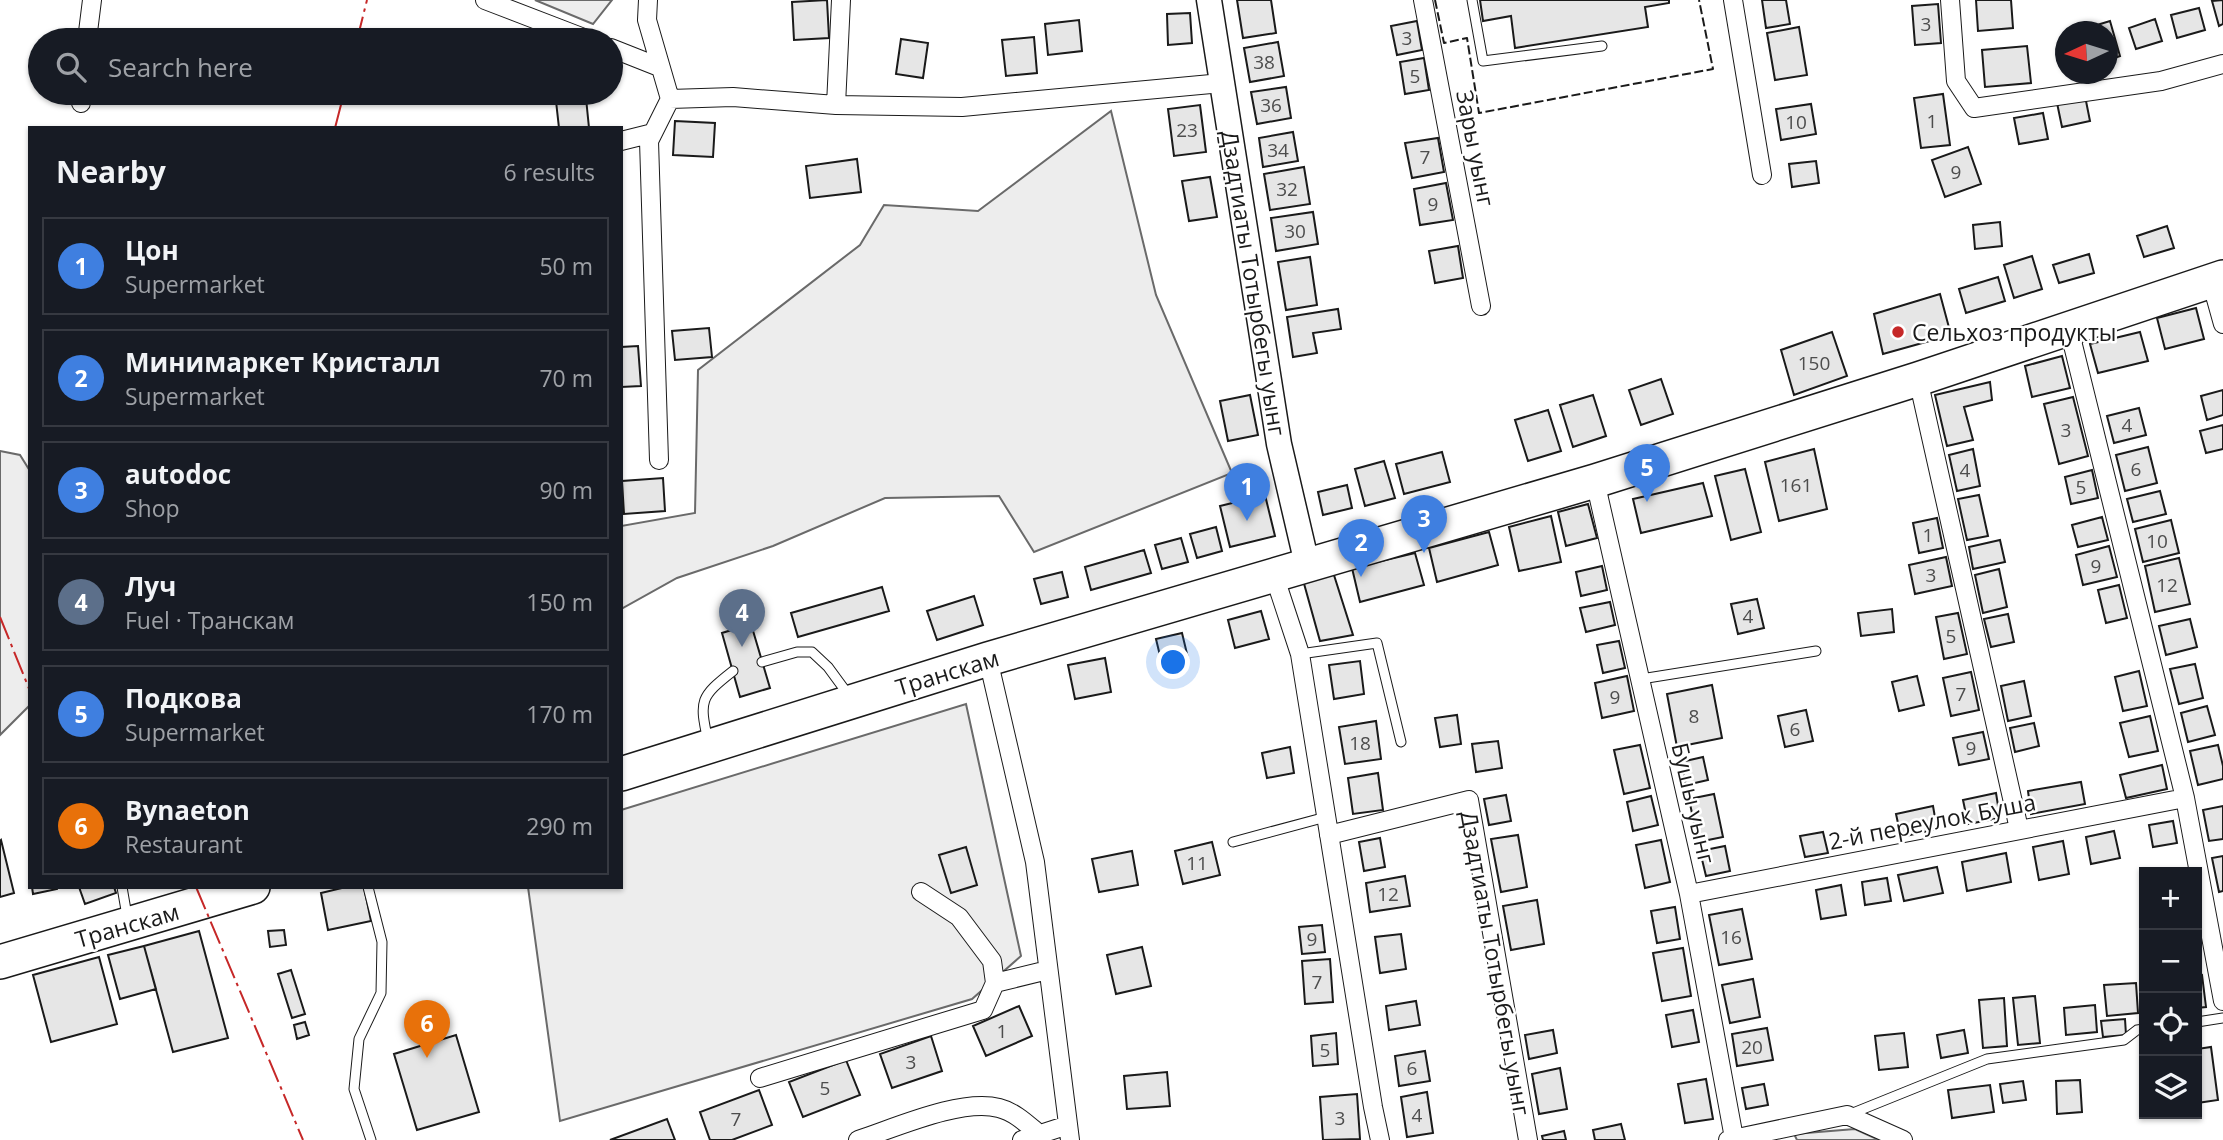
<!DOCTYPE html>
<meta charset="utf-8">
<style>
:root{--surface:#171b24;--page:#242831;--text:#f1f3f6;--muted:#9ea1a6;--line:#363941;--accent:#8c9099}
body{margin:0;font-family:"Open Sans",sans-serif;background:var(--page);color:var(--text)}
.controls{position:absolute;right:21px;bottom:21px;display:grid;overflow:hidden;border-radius:0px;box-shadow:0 2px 5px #0004}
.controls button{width:63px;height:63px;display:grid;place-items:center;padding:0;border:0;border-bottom:2px solid var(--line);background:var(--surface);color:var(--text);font:35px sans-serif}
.compass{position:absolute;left:2055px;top:21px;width:63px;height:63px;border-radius:50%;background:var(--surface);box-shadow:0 2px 5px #0004;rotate:266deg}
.you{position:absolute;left:1174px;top:663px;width:24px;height:24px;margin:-18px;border:5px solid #fff;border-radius:50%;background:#1a73e8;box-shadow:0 0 0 10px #1a73e833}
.badge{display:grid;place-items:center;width:46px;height:46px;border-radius:50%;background:var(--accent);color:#fff;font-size:23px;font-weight:700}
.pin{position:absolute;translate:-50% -58px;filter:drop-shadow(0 2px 4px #0008)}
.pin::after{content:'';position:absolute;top:37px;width:24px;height:21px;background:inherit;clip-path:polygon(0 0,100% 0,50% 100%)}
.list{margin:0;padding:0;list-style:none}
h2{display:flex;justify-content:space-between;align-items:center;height:91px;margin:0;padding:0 28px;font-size:30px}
h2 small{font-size:23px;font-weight:400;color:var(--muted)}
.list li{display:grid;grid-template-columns:46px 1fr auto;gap:21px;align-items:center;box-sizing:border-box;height:98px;margin:0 14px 14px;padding:0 14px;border:2px solid var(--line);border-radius:0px}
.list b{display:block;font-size:26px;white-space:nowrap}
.list p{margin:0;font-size:23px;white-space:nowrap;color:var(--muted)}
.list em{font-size:23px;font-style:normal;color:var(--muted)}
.icon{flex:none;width:38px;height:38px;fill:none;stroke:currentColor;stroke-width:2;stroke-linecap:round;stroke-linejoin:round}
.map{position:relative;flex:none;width:2223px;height:1140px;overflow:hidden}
.search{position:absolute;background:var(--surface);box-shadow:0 2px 5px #0004;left:28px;top:28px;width:595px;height:77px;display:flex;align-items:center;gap:18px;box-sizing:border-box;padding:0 24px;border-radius:38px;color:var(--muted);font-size:26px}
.panel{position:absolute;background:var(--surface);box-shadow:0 2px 5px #0004;left:28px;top:126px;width:595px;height:763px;border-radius:0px}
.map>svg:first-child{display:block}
.built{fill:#ededed;stroke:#6a6a6a;stroke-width:2}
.building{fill:#e6e6e6;stroke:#1a1a1a;stroke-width:2}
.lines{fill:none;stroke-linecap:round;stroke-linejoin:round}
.lane-casing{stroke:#1a1a1a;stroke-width:11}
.street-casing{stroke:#1a1a1a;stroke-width:20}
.secondary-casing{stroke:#1a1a1a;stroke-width:27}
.highway-casing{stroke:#1a1a1a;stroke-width:36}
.lane{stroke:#fff;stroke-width:9}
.street{stroke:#fff;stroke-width:18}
.secondary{stroke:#fff;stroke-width:24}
.highway{stroke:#fff;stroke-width:33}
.fence{stroke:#1a1a1a;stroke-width:2;stroke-dasharray:9 3.5;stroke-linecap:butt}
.power{stroke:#c62828;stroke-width:2;stroke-dasharray:24 5 3.5 5;stroke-linecap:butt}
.poi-dot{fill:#c62828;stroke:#fff;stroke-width:2.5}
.labels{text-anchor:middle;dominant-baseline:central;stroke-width:5;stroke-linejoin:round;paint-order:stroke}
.number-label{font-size:19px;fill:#4d4d4d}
.street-label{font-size:23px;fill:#1a1a1a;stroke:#fff}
.poi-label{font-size:23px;fill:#1a1a1a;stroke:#fff;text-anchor:start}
</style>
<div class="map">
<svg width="2223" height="1140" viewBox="0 0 2223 1140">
<rect width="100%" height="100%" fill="#fff"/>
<!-- built -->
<path class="built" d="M535,0H612L593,24Z
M1111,111L1156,295L1232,473L1034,552L999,496L885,498L773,546L677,578L621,609V526L695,513L698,370L860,245L884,205L978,211Z
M0,451L20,455L30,471V705L0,735Z
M966,704L1021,956L972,999L560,1121L528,887H621V810Z
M1855,1129L1879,1140H1797L1794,1134Z"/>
<!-- building -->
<path class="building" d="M827,0L829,38L794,40L792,2Z
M1237,0H1271L1276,33L1243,38Z
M1480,0H1669V3L1645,7L1648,27L1515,48L1511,16L1483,21Z
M1762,0H1786L1790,24L1766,28Z
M1976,0H2011L2013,28L1978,31Z
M2223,0V24L2219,26L2212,1Z
M1938,4L1941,43L1915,45L1912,6Z
M2199,8L2205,30L2177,38L2171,15Z
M1190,13L1192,43L1168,45L1167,14Z
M2155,19L2162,41L2136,49L2129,28Z
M1079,20L1082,51L1048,55L1045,24Z
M1417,21L1422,50L1397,55L1391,26Z
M2110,21L2120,56L2108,60V32H2074Z
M1799,27L1807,75L1775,80L1767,33Z
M1034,37L1037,73L1006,76L1002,40Z
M901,39L928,43L923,78L896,74Z
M1278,42L1284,76L1250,82L1244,48Z
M2027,46L2031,83L1985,87L1982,50Z
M1424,58L1429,90L1405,94L1400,62Z
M1286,87L1291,118L1257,124L1251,92Z
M1943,94L1950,145L1921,148L1914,98Z
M2085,96L2090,121L2062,127L2057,103Z
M586,98L589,128H559L556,101Z
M1811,104L1816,134L1781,140L1776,109Z
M1200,105L1206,152L1174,156L1168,109Z
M2043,113L2048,139L2019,144L2014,118Z
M675,121L715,123L713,157L673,155Z
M1293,132L1298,161L1263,167L1259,138Z
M1438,138L1444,172L1412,178L1405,143Z
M1968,147L1981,184L1945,197L1932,160Z
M857,159L861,192L810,198L806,166Z
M1816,161L1819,183L1792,187L1789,164Z
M1304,167L1310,204L1270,210L1264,174Z
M1210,177L1217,217L1189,221L1182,181Z
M1446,183L1453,220L1420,225L1414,189Z
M1313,212L1318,244L1276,251L1271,218Z
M2000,222L2002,246L1975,249L1973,225Z
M2167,226L2174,248L2144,257L2137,236Z
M1458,246L1463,278L1435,283L1429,251Z
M2089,254L2094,273L2059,283L2053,265Z
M2032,256L2042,289L2014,298L2004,265Z
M1310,257L1317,305L1286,310L1278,262Z
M1998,277L2005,301L1966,313L1959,289Z
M1940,294L1951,335L1883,354L1874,314Z
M2196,308L2204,339L2165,349L2157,318Z
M1338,309L1341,329L1313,333L1317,353L1293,357L1287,317Z
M709,328L712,357L675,360L672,331Z
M1832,332L1847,376L1794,395L1781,350Z
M2140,332L2148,361L2098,373L2090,344Z
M638,346L641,386L621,387V347Z
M2062,356L2070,388L2032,397L2025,366Z
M1661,379L1673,414L1641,425L1629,390Z
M1990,382L1992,400L1964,407L1973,440L1947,446L1935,395Z
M2223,390V415L2207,420L2201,396Z
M1250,395L1258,435L1228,441L1220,401Z
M1593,395L1606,436L1573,447L1560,405Z
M2073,397L2088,456L2059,464L2044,404Z
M2139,408L2146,435L2114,443L2107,416Z
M1548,410L1561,451L1528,461L1515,420Z
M2223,425V449L2206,453L2200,431Z
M2148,447L2157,483L2125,491L2116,455Z
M1814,449L1827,509L1779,521L1765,462Z
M1973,449L1980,486L1957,491L1949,455Z
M1442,452L1450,482L1404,494L1396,464Z
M1384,461L1395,498L1365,506L1355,469Z
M1745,469L1761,532L1731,540L1715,476Z
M2092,470L2098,498L2071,504L2065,477Z
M663,478L665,511L624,514L622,481Z
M1703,483L1712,516L1641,533L1633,499Z
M1347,485L1352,508L1323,515L1318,492Z
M2160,491L2166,514L2133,522L2127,499Z
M1265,495L1275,536L1230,547L1220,506Z
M1979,495L1988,536L1967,540L1958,499Z
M1588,504L1597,538L1566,546L1558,512Z
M1551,516L1561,562L1519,571L1509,527Z
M2102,517L2108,540L2078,547L2072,525Z
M1937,518L1943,548L1919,553L1913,523Z
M2171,520L2179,553L2143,562L2135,529Z
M1216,527L1222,551L1197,558L1190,534Z
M1489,532L1498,565L1437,582L1429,548Z
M1181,538L1188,562L1162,569L1155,545Z
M2000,540L2005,562L1973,569L1969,547Z
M2109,546L2117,577L2083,585L2076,555Z
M1144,550L1151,573L1091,590L1085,567Z
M1415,553L1424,585L1360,602L1352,568Z
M1946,557L1952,586L1915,594L1909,565Z
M2179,558L2190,604L2155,612L2145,566Z
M1602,566L1607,590L1581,596L1576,572Z
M1999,569L2007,607L1983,613L1975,575Z
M1062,572L1068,597L1041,604L1034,579Z
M1333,572L1353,635L1320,641L1303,580Z
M2119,585L2127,618L2106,623L2098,590Z
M882,587L889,611L798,637L791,613Z
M974,596L983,625L937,640L927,611Z
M1757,599L1764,628L1738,634L1731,604Z
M1610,602L1615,625L1586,632L1580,608Z
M1892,609L1894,632L1861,636L1858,613Z
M1261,611L1269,639L1235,648L1228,620Z
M1958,613L1967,654L1944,659L1936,617Z
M2008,614L2014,642L1991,647L1984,619Z
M2190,619L2197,647L2166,655L2159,626Z
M751,624L770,688L740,697L722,633Z
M1182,633L1188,658L1162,664L1156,639Z
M1619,641L1625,668L1603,673L1597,645Z
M1105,658L1111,692L1075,699L1068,665Z
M1360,661L1364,694L1334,699L1329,665Z
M2195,664L2203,698L2179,704L2170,669Z
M2139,671L2147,706L2123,711L2115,677Z
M1971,672L1979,710L1951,716L1943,678Z
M1627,676L1634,711L1602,718L1595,683Z
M1917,676L1924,705L1899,711L1892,682Z
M2024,681L2031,716L2008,721L2001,686Z
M1712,685L1722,738L1677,747L1667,694Z
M2207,706L2215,735L2188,742L2181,713Z
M1806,710L1813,741L1785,747L1778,716Z
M1457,715L1461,744L1440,747L1435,718Z
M2150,716L2158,751L2129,757L2120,723Z
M1376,721L1381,759L1345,764L1339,727Z
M2034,723L2039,746L2015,752L2010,728Z
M1983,732L1989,759L1959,765L1953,738Z
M1498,741L1502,768L1476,772L1472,744Z
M1640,745L1650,788L1624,794L1614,750Z
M2218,745L2223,766V779L2198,785L2190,751Z
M1290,747L1294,773L1267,778L1262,753Z
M1703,757L1708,780L1686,785L1681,762Z
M2162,765L2167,789L2126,798L2120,775Z
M1378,773L1383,810L1353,814L1348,778Z
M2081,782L2085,804L2031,814L2028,791Z
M1996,793L2000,818L1968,824L1963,800Z
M1714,794L1723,837L1698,842L1689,799Z
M1506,795L1511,821L1489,825L1484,799Z
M1651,796L1658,825L1633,831L1627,802Z
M1933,806L1937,829L1901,837L1896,814Z
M2223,806V839L2209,841L2203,810Z
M2173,821L2177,843L2153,847L2149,825Z
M2114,831L2120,858L2091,864L2086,837Z
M1823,832L1828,853L1805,857L1800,836Z
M1518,835L1527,887L1501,892L1491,839Z
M1380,838L1385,867L1364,871L1359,842Z
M1,840L14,893L0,897V841Z
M1661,840L1670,882L1645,888L1636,845Z
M2063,841L2069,874L2039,880L2033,847Z
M1212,842L1220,875L1183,884L1175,851Z
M1725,846L1730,871L1706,876L1700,851Z
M966,847L977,885L951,893L939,855Z
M1132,851L1138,885L1099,892L1092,859Z
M2006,853L2011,882L1967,891L1962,862Z
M2223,856V891L2219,892L2212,858Z
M1937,867L1943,893L1904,901L1898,875Z
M1405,876L1410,906L1370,912L1366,883Z
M1887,878L1891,901L1865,905L1862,882Z
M1841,885L1846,915L1821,919L1816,890Z
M32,887H57V889L33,894Z
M79,887H114L116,893L85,904Z
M346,887H364L371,921L328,930L321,893Z
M1537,900L1544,944L1511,950L1503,906Z
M1675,907L1680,939L1657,943L1651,911Z
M1742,909L1752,959L1719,965L1709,915Z
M1322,925L1325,952L1302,954L1299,927Z
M284,930L286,945L270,947L268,931Z
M199,931L228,1038L173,1052L144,946Z
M1401,934L1406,969L1380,973L1375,937Z
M144,946L156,989L120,999L108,955Z
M1142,947L1151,986L1116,994L1107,955Z
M1683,948L1691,996L1662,1001L1653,953Z
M99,957L117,1024L51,1042L33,975Z
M1330,959L1333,1002L1305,1004L1302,961Z
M291,970L305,1014L292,1018L278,974Z
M2202,975L2206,1007L2197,1008V976Z
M1753,979L1760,1017L1730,1023L1722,985Z
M2136,983L2138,1013L2107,1016L2104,985Z
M2035,996L2040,1043L2018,1045L2013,998Z
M2004,998L2007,1046L1983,1048L1979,1000Z
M1416,1001L1420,1025L1389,1030L1386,1006Z
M2095,1005L2097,1032L2066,1035L2064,1008Z
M1019,1006L1032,1036L986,1056L973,1026Z
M1693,1010L1699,1042L1672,1047L1666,1015Z
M2125,1019L2126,1035L2103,1037L2101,1021Z
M305,1022L309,1035L297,1039L294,1025Z
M1767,1028L1773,1060L1737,1066L1732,1034Z
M1553,1030L1557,1053L1529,1059L1525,1035Z
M1964,1030L1968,1053L1941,1058L1937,1035Z
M1336,1033L1338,1064L1313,1066L1311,1036Z
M1904,1033L1908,1067L1879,1070L1875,1036Z
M456,1035L479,1112L417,1130L394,1054Z
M931,1036L942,1071L892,1088L880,1054Z
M2211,1047L2218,1100L2197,1103V1049Z
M1425,1051L1430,1081L1399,1086L1395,1056Z
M846,1060L860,1095L803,1117L789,1082Z
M1560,1068L1567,1109L1539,1114L1532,1074Z
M1167,1072L1170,1106L1127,1109L1124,1076Z
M1706,1079L1713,1119L1685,1123L1678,1084Z
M2080,1080L2082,1112L2057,1114L2056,1081Z
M2023,1081L2026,1100L2003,1103L2000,1084Z
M1764,1084L1768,1105L1746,1109L1742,1088Z
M1990,1085L1994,1112L1952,1118L1948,1090Z
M759,1090L772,1125L732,1140H710L700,1112Z
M1427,1092L1433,1133L1407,1137L1401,1097Z
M1357,1094L1360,1139L1323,1140L1320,1097Z
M667,1119L675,1140H610Z
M1621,1124L1625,1140H1595L1593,1130Z
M1564,1131L1566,1140H1543L1542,1136Z"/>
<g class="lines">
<defs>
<path id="lane" d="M1472,0L1483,61L1602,46
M1300,654L1377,643L1401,742
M762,662L797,652H812L828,667L850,697
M1641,679L1816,651
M708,741C699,700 700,697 733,671
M1233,842L1326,817
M122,887L127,916
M368,887L382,942L381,993L359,1039L354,1089L371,1140
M2197,1022L2223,1018
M1848,1115L1987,1059L2124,1040L2137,1030L2144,1029"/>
<path id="street" d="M485,0L589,40
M648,0L647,20L670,99L733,97L836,105L962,107L1222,83
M1423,0L1481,306
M1733,0L1762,175
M1950,0L1956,81L1974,108L2161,81L2223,64
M87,40L92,0
M611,48L659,67
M81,103L82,93
M836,105L841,0
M621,141L653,133
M2211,281L2223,324
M2069,329L2185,798L2223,1001
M1918,379L2019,829
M659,460L649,141L670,99
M1595,481L1689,894L1734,1138
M1274,575L1300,654L1373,1107L1380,1140
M988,659L1035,862L1070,1140
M1329,835L1469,800L1528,1140
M1689,894L2185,798
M995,983L1048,970
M760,1078L983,1010L995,983L992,961L959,917L921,892
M858,1140C895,1128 961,1098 999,1108C1015,1112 1027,1124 1039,1134
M1022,1140L1068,1125
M1728,1140L1847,1115L1903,1140"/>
<path id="secondary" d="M1209,0L1279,444L1307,564"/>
<path id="highway" d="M621,774L988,659L1595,481L1918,379L2223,277
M0,962L253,887"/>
</defs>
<!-- lane casing -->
<use href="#lane" class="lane-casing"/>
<!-- street casing -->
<use href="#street" class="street-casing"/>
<!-- secondary casing -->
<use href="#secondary" class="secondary-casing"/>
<!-- highway casing -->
<use href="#highway" class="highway-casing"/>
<!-- lane -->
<use href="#lane" class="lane"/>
<!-- street -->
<use href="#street" class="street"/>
<!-- secondary -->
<use href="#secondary" class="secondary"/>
<!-- highway -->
<use href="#highway" class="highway"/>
<!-- fence -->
<path class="fence" d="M1435,0L1444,43L1467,38L1479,113L1713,69L1699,0"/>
<!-- power -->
<path class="power" d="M357,40L367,0
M335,128L344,93
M0,617L30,691
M196,887L303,1140"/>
</g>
<!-- markers -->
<circle class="poi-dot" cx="1898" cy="332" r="7"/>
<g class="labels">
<!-- number labels -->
<g class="number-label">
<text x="1926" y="24">3</text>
<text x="1407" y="38">3</text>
<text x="1264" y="62">38</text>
<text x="1415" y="76">5</text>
<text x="1271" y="105">36</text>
<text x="1932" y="121">1</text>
<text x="1796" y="122">10</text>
<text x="1187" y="130">23</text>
<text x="1278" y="150">34</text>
<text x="1425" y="157">7</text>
<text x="1956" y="172">9</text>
<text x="1287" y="189">32</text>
<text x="1433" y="204">9</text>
<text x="1295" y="231">30</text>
<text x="1814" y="363">150</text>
<text x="2127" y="425">4</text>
<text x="2066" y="430">3</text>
<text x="2136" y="469">6</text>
<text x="1965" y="470">4</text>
<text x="1796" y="485">161</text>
<text x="2081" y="487">5</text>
<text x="1928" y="535">1</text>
<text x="2157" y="541">10</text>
<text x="2096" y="566">9</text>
<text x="1931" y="575">3</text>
<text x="2167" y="585">12</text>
<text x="1748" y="616">4</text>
<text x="1951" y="636">5</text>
<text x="1961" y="694">7</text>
<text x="1615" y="697">9</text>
<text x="1694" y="716">8</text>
<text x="1795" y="729">6</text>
<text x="1360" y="743">18</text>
<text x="1971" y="748">9</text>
<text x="1197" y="863">11</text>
<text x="1388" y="894">12</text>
<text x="1731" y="937">16</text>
<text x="1312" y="939">9</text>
<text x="1317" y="982">7</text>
<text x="1002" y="1031">1</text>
<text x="1752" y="1047">20</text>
<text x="1325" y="1050">5</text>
<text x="911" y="1062">3</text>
<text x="1412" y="1068">6</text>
<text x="825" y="1088">5</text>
<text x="1417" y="1115">4</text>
<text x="1340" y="1118">3</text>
<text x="736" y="1119">7</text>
</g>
<!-- street labels -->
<g class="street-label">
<text transform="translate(1476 148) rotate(79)">Зары уынг</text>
<text transform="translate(1254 283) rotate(81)">Дзадтиаты Тотырбегы уынг</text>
<text transform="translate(947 672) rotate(-17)">Транскам</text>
<text transform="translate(1694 803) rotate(77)">Бушы уынг</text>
<text transform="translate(1932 821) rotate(-11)">2-й переулок Буша</text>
<text transform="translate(127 925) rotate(-16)">Транскам</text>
<text transform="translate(1496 963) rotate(80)">Дзадтиаты Тотырбегы уынг</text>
</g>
<!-- poi labels -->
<g class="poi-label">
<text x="1912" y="332">Сельхоз продукты</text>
</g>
</g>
</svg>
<div class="controls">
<button>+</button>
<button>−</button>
<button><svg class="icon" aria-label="locate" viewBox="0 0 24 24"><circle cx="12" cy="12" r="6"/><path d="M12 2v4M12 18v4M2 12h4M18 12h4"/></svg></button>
<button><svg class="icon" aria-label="layers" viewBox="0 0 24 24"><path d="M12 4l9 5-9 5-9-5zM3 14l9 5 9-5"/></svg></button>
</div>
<svg class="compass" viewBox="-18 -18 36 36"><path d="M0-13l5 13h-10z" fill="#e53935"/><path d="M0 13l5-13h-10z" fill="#9ea1a6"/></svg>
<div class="you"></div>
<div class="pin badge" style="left:1247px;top:521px;background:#3f7fe0">1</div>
<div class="pin badge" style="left:1361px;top:577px;background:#3f7fe0">2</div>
<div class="pin badge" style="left:1424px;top:553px;background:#3f7fe0">3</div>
<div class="pin badge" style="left:742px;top:647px;background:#5c6f8a">4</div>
<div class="pin badge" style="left:1647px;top:502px;background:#3f7fe0">5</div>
<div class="pin badge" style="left:427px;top:1058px;background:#e8710a">6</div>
<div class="search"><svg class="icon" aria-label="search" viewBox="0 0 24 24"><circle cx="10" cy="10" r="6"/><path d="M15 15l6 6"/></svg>Search here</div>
<section class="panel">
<h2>Nearby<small>6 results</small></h2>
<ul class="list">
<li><span class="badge" style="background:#3f7fe0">1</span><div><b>Цон</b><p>Supermarket</p></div><em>50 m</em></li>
<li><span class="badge" style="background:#3f7fe0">2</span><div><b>Минимаркет Кристалл</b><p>Supermarket</p></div><em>70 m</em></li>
<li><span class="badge" style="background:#3f7fe0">3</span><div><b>autodoc</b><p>Shop</p></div><em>90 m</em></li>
<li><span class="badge" style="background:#5c6f8a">4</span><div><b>Луч</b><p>Fuel · Транскам</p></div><em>150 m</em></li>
<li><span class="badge" style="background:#3f7fe0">5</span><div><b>Подкова</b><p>Supermarket</p></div><em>170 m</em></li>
<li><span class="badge" style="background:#e8710a">6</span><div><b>Bynaeton</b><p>Restaurant</p></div><em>290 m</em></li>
</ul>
</section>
</div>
